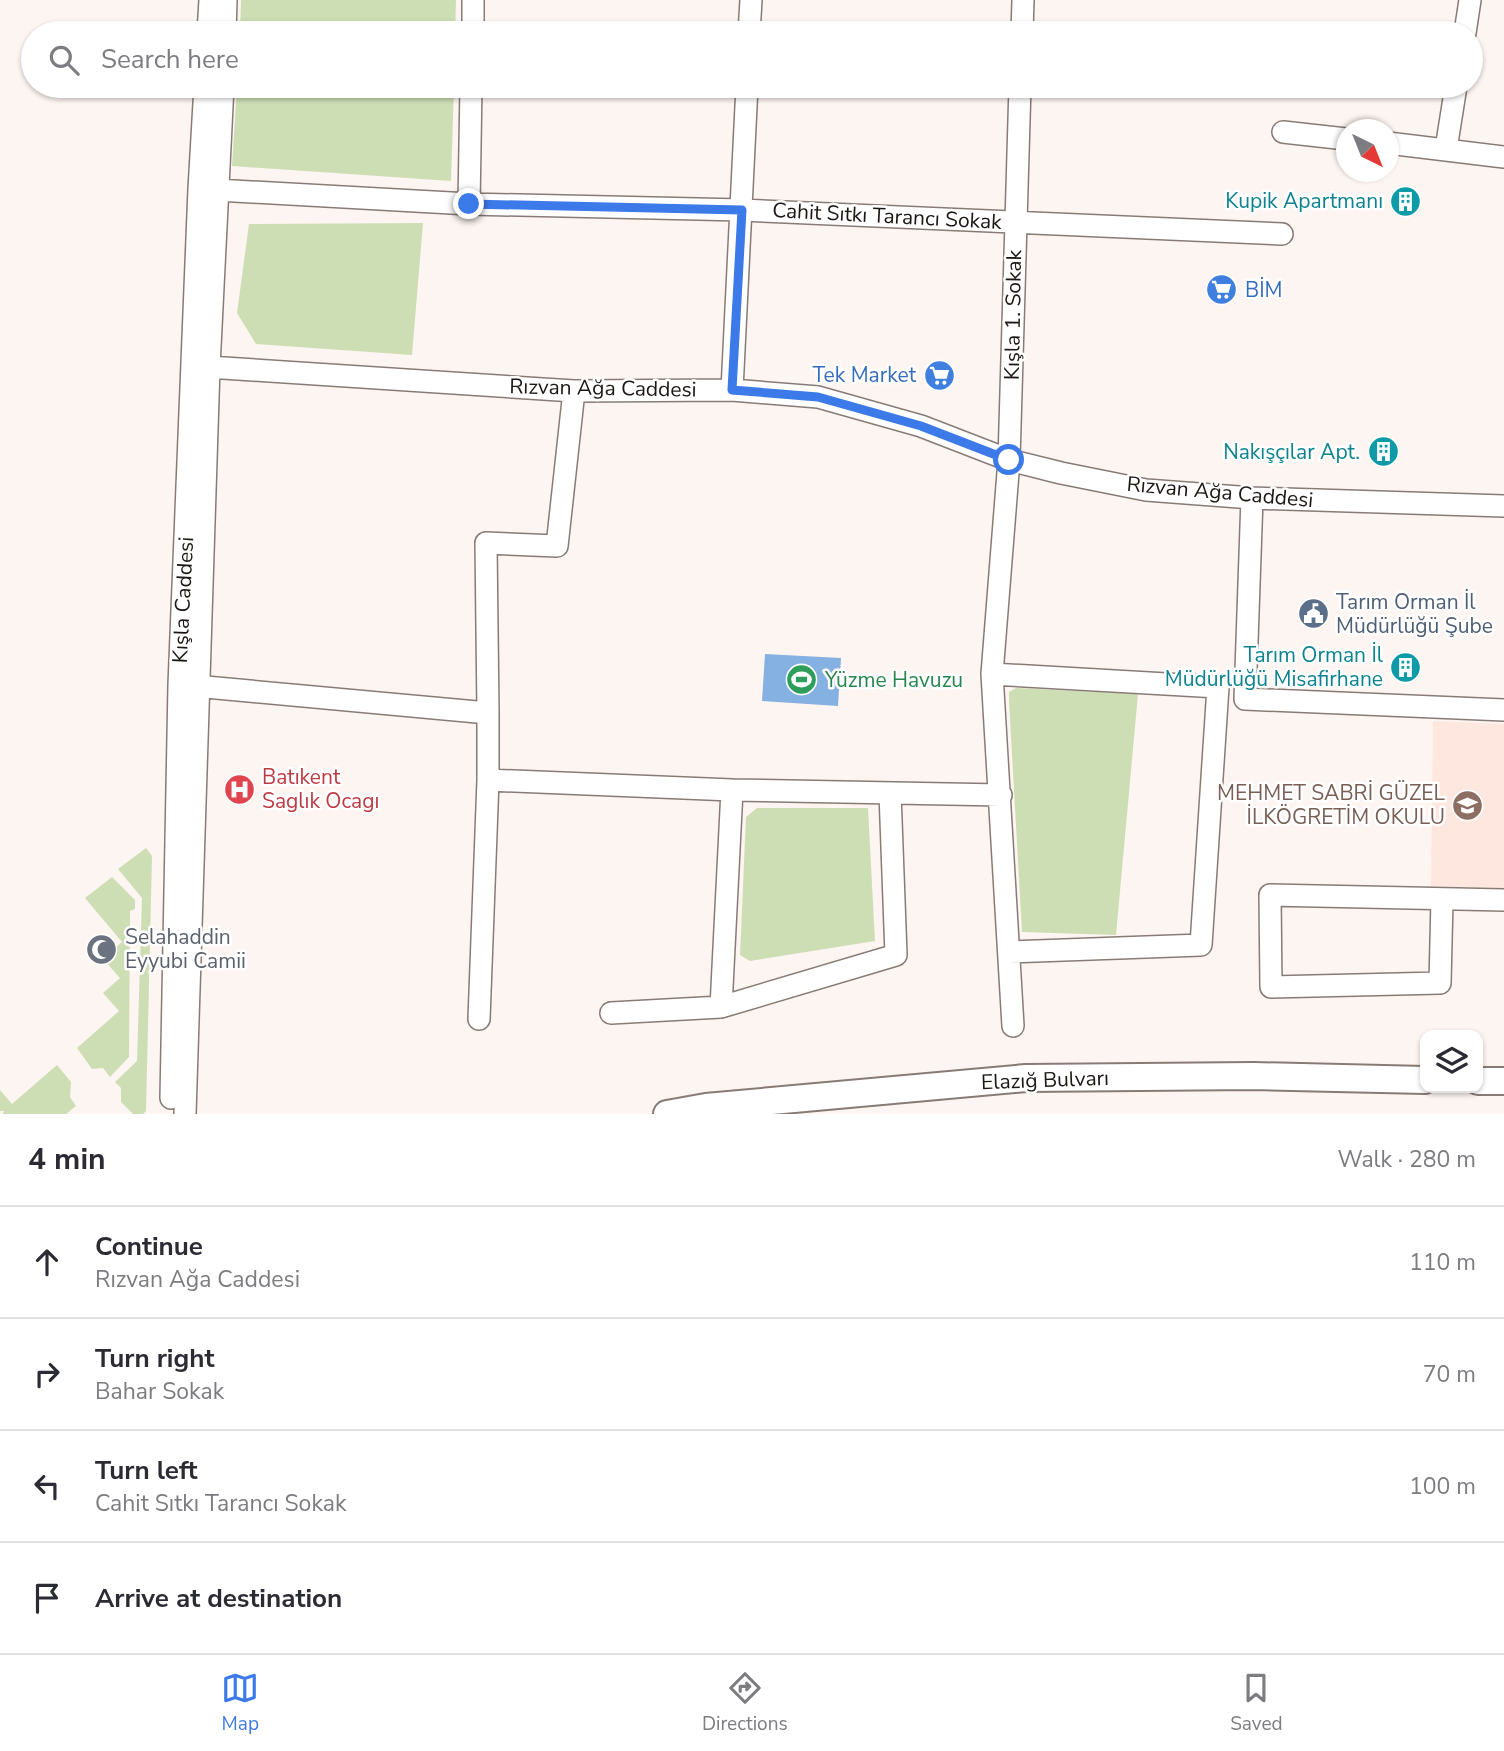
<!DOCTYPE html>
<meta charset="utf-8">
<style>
:root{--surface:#fff;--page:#f7f7f7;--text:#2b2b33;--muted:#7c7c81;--line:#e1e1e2;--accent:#3d7ae9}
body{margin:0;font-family:"Nunito Sans",sans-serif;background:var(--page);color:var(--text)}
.controls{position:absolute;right:21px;bottom:21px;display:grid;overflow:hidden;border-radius:14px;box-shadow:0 2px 5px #0004}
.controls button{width:63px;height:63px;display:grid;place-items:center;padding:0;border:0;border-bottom:2px solid var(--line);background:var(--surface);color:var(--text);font:35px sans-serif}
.compass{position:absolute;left:1336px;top:119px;width:63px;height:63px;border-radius:50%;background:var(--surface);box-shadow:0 2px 5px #0004;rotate:137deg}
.stop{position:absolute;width:21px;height:21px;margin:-16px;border:5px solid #3d7ae9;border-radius:50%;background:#fff}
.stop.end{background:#3d7ae9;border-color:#fff;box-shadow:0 2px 7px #0008}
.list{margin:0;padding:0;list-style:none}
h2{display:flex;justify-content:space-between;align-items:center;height:91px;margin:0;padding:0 28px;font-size:30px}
h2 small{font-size:23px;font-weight:400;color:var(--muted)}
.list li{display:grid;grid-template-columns:46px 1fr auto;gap:21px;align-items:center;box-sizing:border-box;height:112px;padding:0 28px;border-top:2px solid var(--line)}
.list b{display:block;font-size:26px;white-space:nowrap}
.list p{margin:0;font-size:23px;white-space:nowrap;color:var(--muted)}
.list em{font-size:23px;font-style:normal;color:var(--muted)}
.icon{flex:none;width:38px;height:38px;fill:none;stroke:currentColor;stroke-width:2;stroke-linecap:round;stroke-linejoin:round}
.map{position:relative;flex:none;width:1504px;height:1114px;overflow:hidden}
.search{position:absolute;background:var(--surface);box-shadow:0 2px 5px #0004;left:21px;right:21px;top:21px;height:77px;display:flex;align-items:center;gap:18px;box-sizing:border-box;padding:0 24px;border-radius:38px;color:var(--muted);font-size:26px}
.sheet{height:539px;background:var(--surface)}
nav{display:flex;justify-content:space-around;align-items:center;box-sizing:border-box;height:98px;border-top:2px solid var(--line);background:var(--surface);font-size:19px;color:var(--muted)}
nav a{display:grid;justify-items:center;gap:4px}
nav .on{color:var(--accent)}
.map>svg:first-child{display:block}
.built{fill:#fee7de}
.green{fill:#cddeb4}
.water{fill:#84b1e1}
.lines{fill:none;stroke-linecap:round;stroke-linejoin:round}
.minor-casing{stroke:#887b76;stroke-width:24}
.major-casing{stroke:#887b76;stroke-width:30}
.minor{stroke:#fff;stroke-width:21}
.major{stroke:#fff;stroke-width:26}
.route{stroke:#3d7ae9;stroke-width:9}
.labels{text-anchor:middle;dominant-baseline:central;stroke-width:5;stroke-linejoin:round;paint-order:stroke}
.culture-label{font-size:21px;fill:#0d838f;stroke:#fff;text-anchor:end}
.street-label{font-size:21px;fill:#1c1715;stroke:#fff}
.shop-label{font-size:21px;fill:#366cbe;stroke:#fff;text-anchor:start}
.service-label{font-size:21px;fill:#4e5e75;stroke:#fff;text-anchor:start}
.leisure-label{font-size:21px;fill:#27864d;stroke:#fff;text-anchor:start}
.health-label{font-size:21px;fill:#be3a42;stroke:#fff;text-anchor:start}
.education-label{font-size:21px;fill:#785e54;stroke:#fff;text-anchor:end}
.worship-label{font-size:21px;fill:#5b616d;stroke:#fff;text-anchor:start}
</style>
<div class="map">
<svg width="1504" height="1114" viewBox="0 0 1504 1114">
<rect width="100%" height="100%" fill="#fdf5f1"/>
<!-- built -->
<path class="built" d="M1433,721L1504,724V888L1431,886Z"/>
<!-- green -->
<path class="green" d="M241,0H456L455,33H240Z
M237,86H454L451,181L232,166Z
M423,223L412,355L256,344L237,313L249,224Z
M1016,688L1138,694L1116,935L1022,932L1009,701V692Z
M757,808H868L875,941L750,961L740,955L746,817Z
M146,848L152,856L146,1111L143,1114H133L121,1102V1088L115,1082L137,1061L142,898L118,869Z
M112,877L135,900V909L130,911L129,1057L110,1077L103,1068L92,1069L77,1048L119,1011L103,993L120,978L103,959L122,942L85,898Z
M57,1065L71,1082L70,1097L76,1106L66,1114H3L4,1111H0V1090L12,1104Z"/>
<!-- water -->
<path class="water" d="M765,654L841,658L838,706L762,701Z"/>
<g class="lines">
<defs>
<path id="minor" d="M208,33L210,0
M225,33L226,0
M473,33V0
M749,33L751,0
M1022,33L1023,0
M1465,33L1470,0
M1283,132L1346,139
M1388,143L1504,157
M1446,149L1456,86
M199,189L469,204L742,210L1282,234
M469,204L471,86
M193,366L574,391L732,390L818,397L921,426L1009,460L1061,473L1146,490L1252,498L1504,506
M732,390L747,86
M1252,498L1245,699L1504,710
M992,674L1218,687L1201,945L1010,952
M184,685L488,713V780L479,1019
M488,713L486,543L557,546L574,391
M488,780L732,790L1001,795
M1442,900L1440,983L1271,987L1270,895L1504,900
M721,1007L896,955L890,793
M611,1013L721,1007L732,790
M1013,1026L992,674L1009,460L1020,86
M171,1098L179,685L199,189L205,86
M185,1114L209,367L223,86"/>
<path id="major" d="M1478,1081H1504
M667,1114L706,1107L1026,1078L1254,1076L1425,1080"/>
</defs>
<!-- minor casing -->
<use href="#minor" class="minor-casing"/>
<!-- major casing -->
<use href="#major" class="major-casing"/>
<!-- minor -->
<use href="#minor" class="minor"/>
<!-- major -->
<use href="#major" class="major"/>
</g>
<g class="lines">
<!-- route -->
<path class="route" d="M469,204L742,210L732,390L818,397L921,426L1009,460"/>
</g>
<!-- icons -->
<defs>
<symbol id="building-disc" viewBox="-11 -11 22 22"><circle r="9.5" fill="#0f9aa8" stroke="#fff"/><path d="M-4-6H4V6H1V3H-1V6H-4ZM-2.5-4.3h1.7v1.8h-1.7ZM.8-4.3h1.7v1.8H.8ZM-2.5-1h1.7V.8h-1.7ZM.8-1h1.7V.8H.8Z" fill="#fff"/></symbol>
<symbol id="supermarket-disc" viewBox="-11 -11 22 22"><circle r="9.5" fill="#3f7fe0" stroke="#fff"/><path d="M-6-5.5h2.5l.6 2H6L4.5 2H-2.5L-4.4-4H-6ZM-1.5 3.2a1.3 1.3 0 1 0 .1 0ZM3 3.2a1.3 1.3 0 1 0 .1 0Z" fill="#fff"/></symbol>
<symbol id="civic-disc" viewBox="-11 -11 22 22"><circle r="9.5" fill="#5c6f8a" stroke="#fff"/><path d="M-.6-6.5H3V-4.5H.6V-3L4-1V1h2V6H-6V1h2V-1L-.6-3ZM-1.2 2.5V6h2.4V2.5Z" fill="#fff"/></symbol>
<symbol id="stadium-disc" viewBox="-11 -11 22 22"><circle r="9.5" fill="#2e9e5b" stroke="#fff"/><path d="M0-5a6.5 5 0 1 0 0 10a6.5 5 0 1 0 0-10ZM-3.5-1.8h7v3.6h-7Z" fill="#fff"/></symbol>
<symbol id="hospital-disc" viewBox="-11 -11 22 22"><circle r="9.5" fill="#e0444e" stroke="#fff"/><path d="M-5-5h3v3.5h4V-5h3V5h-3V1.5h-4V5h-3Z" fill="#fff"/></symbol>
<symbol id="school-disc" viewBox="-11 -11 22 22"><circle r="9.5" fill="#8d6e63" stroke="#fff"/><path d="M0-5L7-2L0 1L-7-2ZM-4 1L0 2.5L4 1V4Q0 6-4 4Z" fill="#fff"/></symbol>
<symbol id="mosque-disc" viewBox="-11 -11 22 22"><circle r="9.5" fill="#6b7280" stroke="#fff"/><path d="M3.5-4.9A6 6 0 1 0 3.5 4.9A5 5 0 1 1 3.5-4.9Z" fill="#fff"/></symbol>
</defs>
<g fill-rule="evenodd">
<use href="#building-disc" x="1388" y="184" width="35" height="35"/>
<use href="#supermarket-disc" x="1204" y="272" width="35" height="35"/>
<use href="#supermarket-disc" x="922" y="358" width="35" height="35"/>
<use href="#building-disc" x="1366" y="434" width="35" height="35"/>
<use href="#civic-disc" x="1296" y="596" width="35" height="35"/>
<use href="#building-disc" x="1388" y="650" width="35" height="35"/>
<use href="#stadium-disc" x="784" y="662" width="35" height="35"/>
<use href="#hospital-disc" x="222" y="772" width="35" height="35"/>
<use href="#school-disc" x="1450" y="788" width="35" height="35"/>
<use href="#mosque-disc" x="84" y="932" width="35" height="35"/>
</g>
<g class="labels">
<!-- culture labels -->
<g class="culture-label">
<text x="1383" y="201">Kupik Apartmanı</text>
<text x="1360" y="452">Nakışçılar Apt.</text>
<text x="1383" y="655">Tarım Orman İl<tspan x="1383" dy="24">Müdürlüğü Misafirhane</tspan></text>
</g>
<!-- street labels -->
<g class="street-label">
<text transform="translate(887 216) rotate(3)">Cahit Sıtkı Tarancı Sokak</text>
<text transform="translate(1013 315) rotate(-89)">Kışla 1. Sokak</text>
<text transform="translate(603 388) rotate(1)">Rızvan Ağa Caddesi</text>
<text transform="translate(1220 492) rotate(5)">Rızvan Ağa Caddesi</text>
<text transform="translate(183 600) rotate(-87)">Kışla Caddesi</text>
<text transform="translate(1045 1080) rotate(-2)">Elazığ Bulvarı</text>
</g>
<!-- shop labels -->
<g class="shop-label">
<text x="1245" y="290">BİM</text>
<text x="916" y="375" text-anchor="end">Tek Market</text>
</g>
<!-- service labels -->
<g class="service-label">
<text x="1336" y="602">Tarım Orman İl<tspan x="1336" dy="24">Müdürlüğü Şube</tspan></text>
</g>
<!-- leisure labels -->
<g class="leisure-label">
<text x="825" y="680">Yüzme Havuzu</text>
</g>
<!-- health labels -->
<g class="health-label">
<text x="262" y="777">Batıkent<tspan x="262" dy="24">Saglık Ocagı</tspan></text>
</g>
<!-- education labels -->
<g class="education-label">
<text x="1445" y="793">MEHMET SABRİ GÜZEL<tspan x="1445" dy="24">İLKÖGRETİM OKULU</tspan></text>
</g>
<!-- worship labels -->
<g class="worship-label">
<text x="125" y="937">Selahaddin<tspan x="125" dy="24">Eyyubi Camii</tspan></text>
</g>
</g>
</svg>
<div class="controls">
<button><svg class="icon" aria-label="layers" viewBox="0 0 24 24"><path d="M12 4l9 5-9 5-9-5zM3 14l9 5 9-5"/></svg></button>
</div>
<svg class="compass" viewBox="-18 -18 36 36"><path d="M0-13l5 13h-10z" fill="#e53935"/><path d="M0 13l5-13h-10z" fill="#7c7c81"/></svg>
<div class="stop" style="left:1009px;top:460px"></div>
<div class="stop end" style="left:469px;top:204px"></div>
<div class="search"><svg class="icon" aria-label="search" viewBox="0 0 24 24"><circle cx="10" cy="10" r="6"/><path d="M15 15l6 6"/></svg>Search here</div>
</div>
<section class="sheet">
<h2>4 min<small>Walk · 280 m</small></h2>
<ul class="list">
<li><svg class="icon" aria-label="ahead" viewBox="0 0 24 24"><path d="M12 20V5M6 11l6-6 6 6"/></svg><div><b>Continue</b><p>Rızvan Ağa Caddesi</p></div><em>110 m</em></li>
<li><svg class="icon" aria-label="right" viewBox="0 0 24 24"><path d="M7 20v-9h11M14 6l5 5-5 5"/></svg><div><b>Turn right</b><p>Bahar Sokak</p></div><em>70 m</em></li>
<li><svg class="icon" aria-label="left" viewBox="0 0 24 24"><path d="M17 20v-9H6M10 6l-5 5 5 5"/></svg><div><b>Turn left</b><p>Cahit Sıtkı Tarancı Sokak</p></div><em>100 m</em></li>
<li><svg class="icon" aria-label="arrive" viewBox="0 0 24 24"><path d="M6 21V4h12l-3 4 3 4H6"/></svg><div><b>Arrive at destination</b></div></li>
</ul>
</section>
<nav>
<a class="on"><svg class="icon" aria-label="map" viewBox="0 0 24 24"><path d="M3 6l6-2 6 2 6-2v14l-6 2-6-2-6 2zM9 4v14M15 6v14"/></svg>Map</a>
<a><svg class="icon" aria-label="directions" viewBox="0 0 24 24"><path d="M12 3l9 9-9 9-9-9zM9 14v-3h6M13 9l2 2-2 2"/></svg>Directions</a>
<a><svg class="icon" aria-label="saved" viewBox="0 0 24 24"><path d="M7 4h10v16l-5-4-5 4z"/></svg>Saved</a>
</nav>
